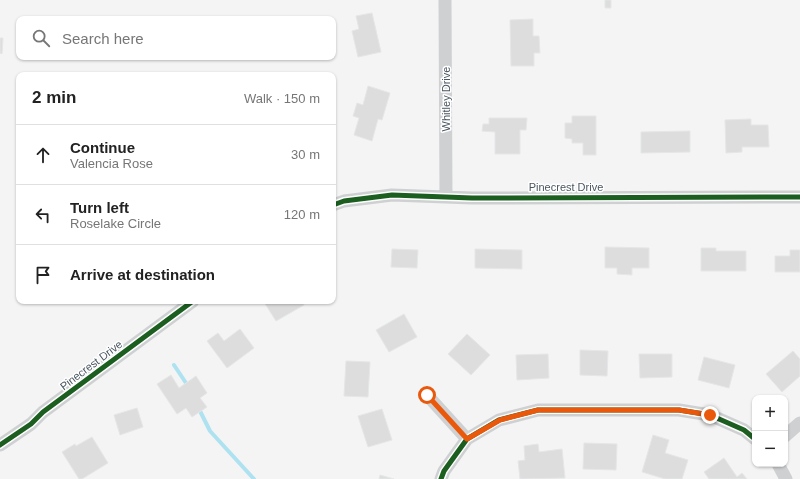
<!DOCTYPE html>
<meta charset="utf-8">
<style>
:root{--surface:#fff;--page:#f2f2f2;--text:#222;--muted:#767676;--line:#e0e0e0}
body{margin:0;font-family:Arial,sans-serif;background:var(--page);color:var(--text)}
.controls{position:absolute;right:12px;bottom:12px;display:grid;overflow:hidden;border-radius:8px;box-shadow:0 1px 3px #0004}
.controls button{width:36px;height:36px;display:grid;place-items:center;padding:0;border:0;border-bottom:1px solid var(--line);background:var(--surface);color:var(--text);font:20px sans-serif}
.stop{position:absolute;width:12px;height:12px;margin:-9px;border:3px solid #ea580c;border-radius:50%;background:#fff}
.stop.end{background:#ea580c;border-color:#fff;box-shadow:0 1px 4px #0008}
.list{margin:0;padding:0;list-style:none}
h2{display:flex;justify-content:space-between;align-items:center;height:52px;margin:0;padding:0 16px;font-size:17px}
h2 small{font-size:13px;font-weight:400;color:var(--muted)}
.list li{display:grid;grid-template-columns:26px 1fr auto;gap:12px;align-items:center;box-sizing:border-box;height:60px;padding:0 16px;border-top:1px solid var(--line)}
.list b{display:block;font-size:15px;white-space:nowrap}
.list p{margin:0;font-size:13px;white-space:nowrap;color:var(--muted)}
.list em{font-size:13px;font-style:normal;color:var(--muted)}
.icon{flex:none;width:22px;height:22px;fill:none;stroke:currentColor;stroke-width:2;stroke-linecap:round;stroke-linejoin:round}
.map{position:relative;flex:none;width:800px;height:479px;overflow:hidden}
.search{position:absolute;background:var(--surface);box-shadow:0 1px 3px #0004;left:16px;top:16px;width:320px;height:44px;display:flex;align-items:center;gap:10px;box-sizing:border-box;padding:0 14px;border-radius:8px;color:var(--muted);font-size:15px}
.panel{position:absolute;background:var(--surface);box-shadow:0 1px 3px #0004;left:16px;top:72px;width:320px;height:232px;border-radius:8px}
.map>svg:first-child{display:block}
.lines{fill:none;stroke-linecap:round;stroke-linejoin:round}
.stream{stroke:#aee2f0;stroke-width:4}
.building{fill:#ddddde;stroke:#e5e6e7}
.street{stroke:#ced0d2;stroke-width:13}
.cycleway-casing{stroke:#fff;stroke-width:8}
.cycleway{stroke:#1b5e20;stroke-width:5}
.route{stroke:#ea580c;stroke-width:5}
.labels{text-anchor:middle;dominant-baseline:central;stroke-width:3;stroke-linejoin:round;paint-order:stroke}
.street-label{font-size:11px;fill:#4a5661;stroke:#fff}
</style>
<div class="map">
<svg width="800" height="479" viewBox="0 0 800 479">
<rect width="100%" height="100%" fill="#f4f4f4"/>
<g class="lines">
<!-- stream -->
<path class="stream" d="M174,365L188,386
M198,407L210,431L254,479"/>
</g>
<!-- building -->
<path class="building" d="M605,0H611V8H605Z
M372,13L381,52L358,57L352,31L359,29L356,16Z
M533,19V36H539L540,53H534V66H511L510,20Z
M0,38H3L2,54L0,53Z
M368,86L390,93L382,120L378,119L372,141L354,135L359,118L353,116L357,103L363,105Z
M572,116H596V155H583V143H572V139L565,138V123H572Z
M489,118H527L526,130H520V154H495V132L482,131L483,124H489Z
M751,119V125H768L769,147H742V152L726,153L725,120Z
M690,131V152L641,153V132Z
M605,247L649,248V268H632V275L617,274V268H605Z
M701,248H716V251H746V271H701Z
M392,249L418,250L417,268L391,267Z
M475,249L522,250V269L475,268Z
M790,250H800V272H775V256H790Z
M266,301H302L304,305L276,321L264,302Z
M404,314L417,337L389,352L376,330Z
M240,329L254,348L227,368L207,341L218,333L224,341Z
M467,334L490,355L471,375L448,354Z
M580,350L608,351L607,376L580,375Z
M793,351L800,359V376L782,392L766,374Z
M548,354L549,378L517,380L516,355Z
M639,354H672V377L640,378Z
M704,357L735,365L729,388L698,380Z
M346,361L370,362L368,397L344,396Z
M171,375L179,388L196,376L207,393L200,398L207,407L192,417L186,408L177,414L157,384Z
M137,408L143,427L120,435L114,415Z
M382,409L392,440L368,447L358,416Z
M653,435L669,440L665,453L688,460L682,479H665L642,472Z
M92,437L108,463L82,479H79L62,452L75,444L76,446Z
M584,443L617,444L616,470L583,469Z
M538,444L539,452L562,449L565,478L520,479L518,461L525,460L524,446Z
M724,458L737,477L742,473L747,479H709L704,472Z
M380,475L394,479H379Z"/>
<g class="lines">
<!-- street -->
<path class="street" d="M445,0L446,197
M333,205L344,201L392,195L472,198L800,197
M427,395L467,439
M785,436L800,423
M0,445L31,424L43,412L193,301
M778,464L786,479
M441,479L444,471L467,439L499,420L538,410H679L710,415L744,430L755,439"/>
<defs>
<path id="cycleway" d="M333,205L344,201L392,195L472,198L800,197
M0,445L31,424L43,412L193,301
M441,479L444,471L467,439L499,420L538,410H679L710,415L744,430L755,439"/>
</defs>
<!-- cycleway casing -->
<use href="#cycleway" class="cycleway-casing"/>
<!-- cycleway -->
<use href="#cycleway" class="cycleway"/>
</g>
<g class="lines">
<!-- route -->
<path class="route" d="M427,395L467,439L500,420L538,410H679L710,415"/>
</g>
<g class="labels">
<!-- street labels -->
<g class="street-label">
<text transform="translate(446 99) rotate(-90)">Whitley Drive</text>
<text x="566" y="187">Pinecrest Drive</text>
<text transform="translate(91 365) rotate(-37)">Pinecrest Drive</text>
</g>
</g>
</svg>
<div class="controls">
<button>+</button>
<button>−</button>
</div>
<div class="stop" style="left:427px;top:395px"></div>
<div class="stop end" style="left:710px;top:415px"></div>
<div class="search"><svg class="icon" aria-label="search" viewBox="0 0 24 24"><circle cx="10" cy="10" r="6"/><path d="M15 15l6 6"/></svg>Search here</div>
<section class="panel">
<h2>2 min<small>Walk · 150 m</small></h2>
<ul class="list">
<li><svg class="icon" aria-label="ahead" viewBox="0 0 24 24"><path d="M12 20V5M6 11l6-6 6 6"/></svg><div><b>Continue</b><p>Valencia Rose</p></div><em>30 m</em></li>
<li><svg class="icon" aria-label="left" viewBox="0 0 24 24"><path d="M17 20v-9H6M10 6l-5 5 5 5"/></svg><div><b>Turn left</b><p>Roselake Circle</p></div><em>120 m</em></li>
<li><svg class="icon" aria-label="arrive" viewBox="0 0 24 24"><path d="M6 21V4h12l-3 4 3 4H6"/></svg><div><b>Arrive at destination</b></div></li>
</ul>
</section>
</div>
